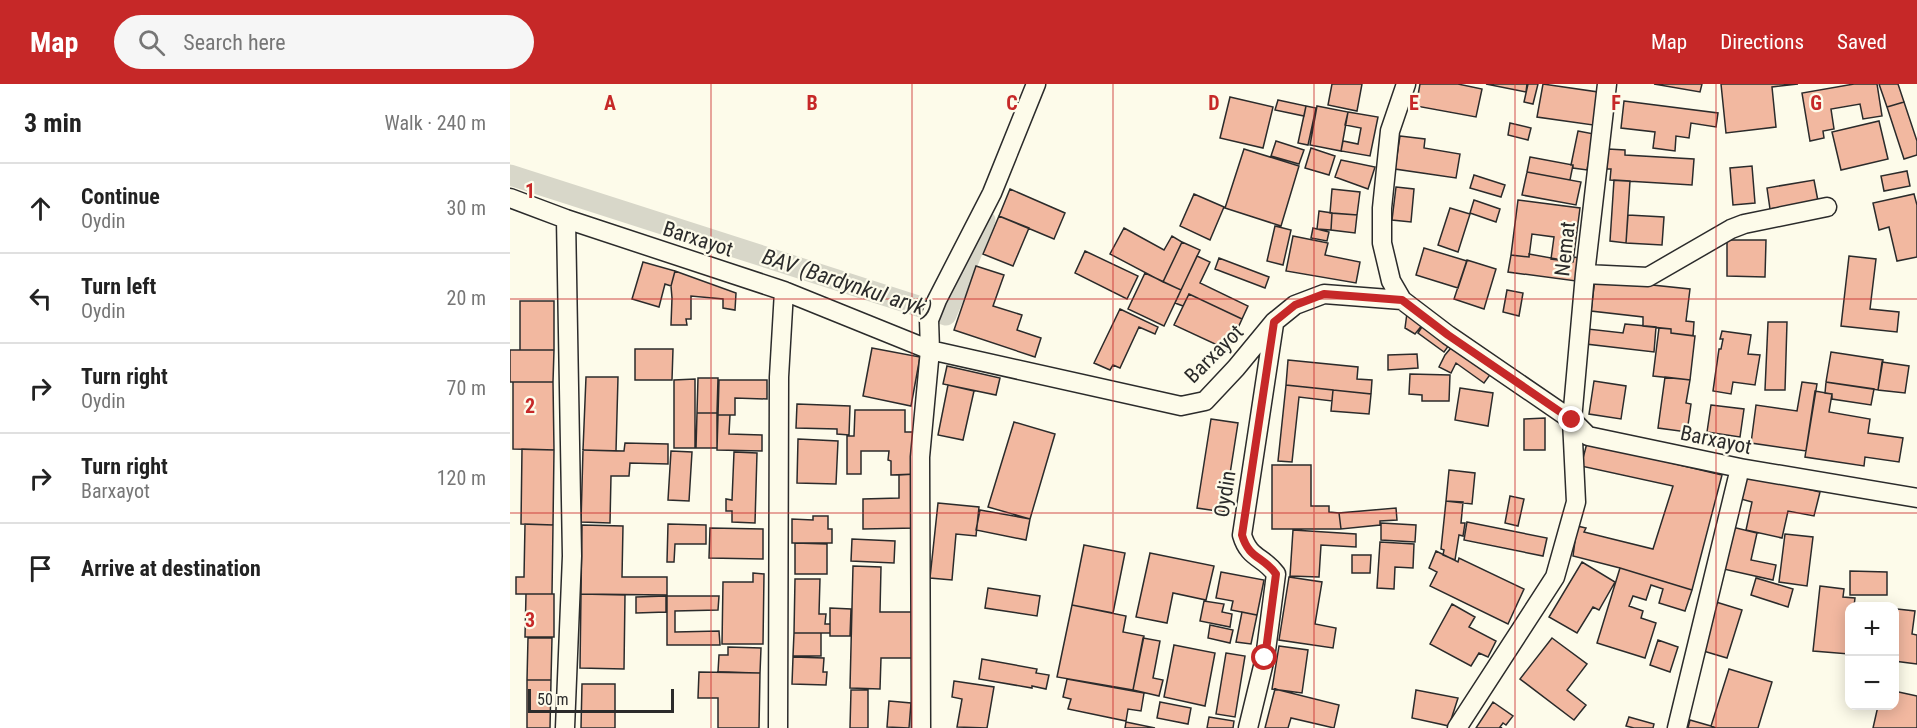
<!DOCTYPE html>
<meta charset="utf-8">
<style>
:root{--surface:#fff;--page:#f6f6f6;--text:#222;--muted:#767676;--line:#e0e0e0;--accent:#c62828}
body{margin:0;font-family:"Roboto Condensed",sans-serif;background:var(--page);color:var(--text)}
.controls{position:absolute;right:18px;bottom:18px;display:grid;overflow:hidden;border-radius:12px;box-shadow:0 3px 15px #0003}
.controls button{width:54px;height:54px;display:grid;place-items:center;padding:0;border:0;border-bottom:2px solid var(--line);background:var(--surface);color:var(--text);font:30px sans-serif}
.scale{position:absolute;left:18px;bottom:15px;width:146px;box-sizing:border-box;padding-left:6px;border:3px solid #2b2b2b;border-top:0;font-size:16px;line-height:21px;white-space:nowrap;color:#2b2b2b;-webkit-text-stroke:4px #fdfbea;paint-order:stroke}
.stop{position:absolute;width:18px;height:18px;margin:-14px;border:4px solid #c62828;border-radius:50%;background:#fff}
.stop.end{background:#c62828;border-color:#fff;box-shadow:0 2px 6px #0008}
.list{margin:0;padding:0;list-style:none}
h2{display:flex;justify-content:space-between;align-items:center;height:78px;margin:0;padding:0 24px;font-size:26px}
h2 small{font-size:20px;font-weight:400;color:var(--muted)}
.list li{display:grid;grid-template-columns:39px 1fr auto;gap:18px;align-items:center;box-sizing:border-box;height:90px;padding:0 24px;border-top:2px solid var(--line)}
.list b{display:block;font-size:22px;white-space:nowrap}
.list p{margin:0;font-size:20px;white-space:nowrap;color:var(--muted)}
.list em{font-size:20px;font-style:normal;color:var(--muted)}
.icon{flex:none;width:33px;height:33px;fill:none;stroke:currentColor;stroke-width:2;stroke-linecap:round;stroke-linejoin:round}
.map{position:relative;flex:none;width:1407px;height:644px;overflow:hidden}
header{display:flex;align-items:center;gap:36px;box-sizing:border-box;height:84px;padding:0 30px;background:var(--accent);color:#fff}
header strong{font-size:28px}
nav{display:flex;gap:33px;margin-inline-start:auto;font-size:21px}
.search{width:420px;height:54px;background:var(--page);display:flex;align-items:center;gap:15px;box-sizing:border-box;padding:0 21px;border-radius:33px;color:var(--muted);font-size:22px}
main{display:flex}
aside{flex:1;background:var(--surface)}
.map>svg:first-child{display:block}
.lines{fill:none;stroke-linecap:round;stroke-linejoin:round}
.canal{stroke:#d8d7c9;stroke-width:21}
.building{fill:#f2b8a0;stroke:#2b2b2b;stroke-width:1.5}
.minor-casing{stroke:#2b2b2b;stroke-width:21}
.minor{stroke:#fdfbea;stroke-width:18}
.route{stroke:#c62828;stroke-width:8}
.grid{fill:none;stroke:#c62828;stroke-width:1.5;stroke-opacity:0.55}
.labels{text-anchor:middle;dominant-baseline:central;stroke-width:4.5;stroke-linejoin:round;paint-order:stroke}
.street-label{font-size:21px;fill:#2b2b2b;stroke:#fdfbea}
.water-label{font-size:22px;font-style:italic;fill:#2b2b2b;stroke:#fdfbea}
.grid-label{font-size:20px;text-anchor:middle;font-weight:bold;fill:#c62828;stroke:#fdfbea;stroke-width:4.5;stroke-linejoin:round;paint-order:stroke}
</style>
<header>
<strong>Map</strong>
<div class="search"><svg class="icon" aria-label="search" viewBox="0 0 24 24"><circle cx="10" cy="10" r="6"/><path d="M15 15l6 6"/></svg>Search here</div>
<nav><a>Map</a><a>Directions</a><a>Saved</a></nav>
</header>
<main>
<aside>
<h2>3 min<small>Walk · 240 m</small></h2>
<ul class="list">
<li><svg class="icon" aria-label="ahead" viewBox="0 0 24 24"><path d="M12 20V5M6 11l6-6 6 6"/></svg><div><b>Continue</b><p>Oydin</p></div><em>30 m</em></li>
<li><svg class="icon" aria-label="left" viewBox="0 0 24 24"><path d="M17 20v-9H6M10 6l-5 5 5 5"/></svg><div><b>Turn left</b><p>Oydin</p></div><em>20 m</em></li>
<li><svg class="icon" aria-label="right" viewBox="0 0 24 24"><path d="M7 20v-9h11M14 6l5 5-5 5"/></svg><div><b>Turn right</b><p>Oydin</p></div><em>70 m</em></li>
<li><svg class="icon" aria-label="right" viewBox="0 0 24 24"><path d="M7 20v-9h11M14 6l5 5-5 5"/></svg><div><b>Turn right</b><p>Barxayot</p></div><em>120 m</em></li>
<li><svg class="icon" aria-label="arrive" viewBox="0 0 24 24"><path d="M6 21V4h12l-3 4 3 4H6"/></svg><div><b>Arrive at destination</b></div></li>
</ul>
</aside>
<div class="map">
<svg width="1407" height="644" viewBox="0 0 1407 644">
<rect width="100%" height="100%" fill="#fdfbea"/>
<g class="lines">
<!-- canal -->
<path class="canal" d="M0,91L436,231L475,136"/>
</g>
<!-- building -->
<path class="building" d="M822,0H852L847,27L818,21Z
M910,0H948L972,5L966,33L906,22Z
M976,0H1017L1016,8Z
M1018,0H1028L1023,20L1014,18Z
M1033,0L1088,8L1083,41L1027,33Z
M1144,0H1192L1190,8Z
M1211,0H1288L1262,3L1266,43L1216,49Z
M1344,0H1367L1372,32L1353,35L1350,20L1321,25L1324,45L1313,47L1314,54L1300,57L1292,9Z
M1369,0H1388L1394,18L1377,23Z
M720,13L763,23L753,64L710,54Z
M768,16L796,22L794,32L765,26Z
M1114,17L1208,29L1206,43L1181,39L1179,54L1166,52L1165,67L1143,64L1145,48L1111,44Z
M1394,18L1407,57V71L1394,75L1377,23Z
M796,22L806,24L798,61L788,59Z
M807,22L838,28L831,67L800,61Z
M838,28L868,33L860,72L831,67L833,57L848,60L851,44L835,41Z
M1369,37L1378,75L1331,86L1322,48Z
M1000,39L1021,44L1018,56L998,51Z
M1068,47L1084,50L1077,86L1063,84V81H1061Z
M890,52L915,55L914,64L950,70L946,94L885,85Z
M766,57L794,66L789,80L761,72Z
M801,64L825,72L819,91L795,84Z
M734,65L789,82L771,142L715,124Z
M1098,65L1115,66V71L1184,75L1182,101L1100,96L1101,85H1097Z
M1020,73L1063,81L1060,96L1017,88Z
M831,76L865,83L858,105L825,93Z
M1242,82L1245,119L1223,121L1220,84Z
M1397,87L1400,102L1374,107L1371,92Z
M1017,88L1071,98L1066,121L1012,111Z
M964,91L995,101L991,113L960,104Z
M1104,96L1120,97L1116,159L1100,157Z
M1304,96L1308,117L1260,125L1257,104Z
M886,103L904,105L901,138L882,136Z
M500,105L555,129L544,155L489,132Z
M822,105L850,108L847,131L820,129Z
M684,110L714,123L700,156L670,142Z
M1404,110L1407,121V173L1387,177L1379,143L1369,146L1363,119Z
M964,116L990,125L986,138L960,129Z
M1008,116L1070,124L1063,178L1041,175L1044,153L1022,150L1019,173L1001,171Z
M940,124L960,130L948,168L928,161Z
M809,127L822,129L821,146L807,145Z
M822,129L847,131L845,149L821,146Z
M1118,131L1154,133L1152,161L1116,159Z
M489,132L519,144L503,182L473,170Z
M765,142L781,146L773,181L757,177Z
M614,144L654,166L662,152L672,158L653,198L600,170Z
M803,144L819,148L817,157L801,154Z
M783,152L818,159L815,171L850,178L846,199L776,187Z
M1217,156H1256L1255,193L1217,192Z
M672,158L690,166L671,206L653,198Z
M914,164L957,177L948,204L906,191Z
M575,167L628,192L617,215L565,189Z
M1019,170L1063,178L1064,173L1069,174L1066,197L998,188L1001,171L1019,173Z
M687,172L700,178L690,199L738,222L732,235L679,210L673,222L665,219Z
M1339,172L1366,175L1360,225L1389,228L1387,248L1331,242Z
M709,174L759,193L755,204L705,185Z
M957,176L986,185L974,225L944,215Z
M133,178L165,187L161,202L155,200L149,223L122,215Z
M466,182L494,191L483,222L512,231L507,246L531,254L525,273L444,246Z
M165,187L226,209L225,226L213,224V215L181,212V235H176L177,241H161L162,214L161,202Z
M635,189L671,206L654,242L618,225Z
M1085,195L1180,205L1176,237L1184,238L1183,252L1161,249V245L1133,242V233L1081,227Z
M997,206L1013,209L1009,232L993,228Z
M679,210L732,235L718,266L664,241Z
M10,217H44V266H10Z
M610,225L648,243L645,250L629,243L610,284L603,281L600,286L584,279Z
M897,229L913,240L905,250L895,244Z
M915,238L942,257L934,268L908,249Z
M1258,238H1277L1275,306H1255Z
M1115,240L1146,243L1144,268L1076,260L1078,245L1113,249Z
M1149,244L1161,245V249L1185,252L1180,296L1143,292Z
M1212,247L1241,251L1238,270L1250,271L1245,301L1223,298L1221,310L1203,307L1209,265H1211L1213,255H1210Z
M945,259L982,288L974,299L946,279L941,289L929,283L935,271Z
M362,264L410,273L401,322L353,312Z
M125,265H163L162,296H125Z
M0,266H44L43,298H0Z
M1321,268L1373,276L1368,306L1316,298Z
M907,270L908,284L878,286V271Z
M778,276L848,283L847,295L862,296L861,310L776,301Z
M1372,278L1399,282L1395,309L1368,306Z
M437,282L490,294L486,311L433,300Z
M900,290L940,291L939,317H912V311L899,310Z
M76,293H108L106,367L73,366Z
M1155,293L1180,296L1176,319L1181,320L1177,348L1148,344Z
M188,294H208L207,329H187Z
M185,295V364H164V296Z
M209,296H257V315L225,314V331H208Z
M1084,297L1116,302L1111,335L1079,330Z
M3,298H43L44,366L3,365Z
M1292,298L1307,300L1296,367L1241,359L1246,321L1287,327Z
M1316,298L1364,305L1361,321L1322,315V310L1315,309Z
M438,301L464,307L453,356L428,351Z
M776,301L823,306L822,317L789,313L782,378L768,377Z
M950,304L983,309L978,342L945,336Z
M823,306L861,310L859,330L821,327Z
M1305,307L1322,310L1319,328L1360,335L1358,349L1393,354L1389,378L1355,373L1354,382L1295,373Z
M287,320L340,322L339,351L327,350V345L286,344Z
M1201,321L1234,325L1230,353L1197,348Z
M345,326H395V348H405L406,390L381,391V377L378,376L379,367H351V390H337V352H344Z
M187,329H207V364H186Z
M208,331H220L219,350L252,351V367L207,366Z
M1035,334V366H1014V335Z
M701,335L728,339L714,428L687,424Z
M504,338L545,350L520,435L478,423Z
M288,355L328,357L326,400L287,399Z
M115,359L158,360V380L120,379L119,392H101L100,439L71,438L73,366L114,367Z
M1077,359L1212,391L1182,506L1110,484L1063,472L1067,442L1076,444L1074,448L1143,465L1163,402L1071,382Z
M12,365L44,366L43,441L11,440Z
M161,367L182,368L179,417L158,416Z
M224,368L247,369L245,439L222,438V427H216V415L222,416Z
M762,381H801V422H819V428L829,429L831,445H762Z
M939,386L965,389L962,420L936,417Z
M406,390V444L353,445V415L389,414V391Z
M1236,391L1310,408L1304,432L1278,427L1272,454L1236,446L1242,418L1231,415Z
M1000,412L1014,415L1008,442L995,439Z
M936,417L953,418L951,439H955L953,452L949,451L945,476L933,471L934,466L931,465Z
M428,419L469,423L466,452L446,450L442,496L420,494Z
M886,424L887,436L870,437V441L831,445L829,429Z
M470,426L520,435L516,456L466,446Z
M303,432H318V445H322V459H282V435L303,436Z
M957,438L1037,454L1033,472L954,456Z
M871,439L906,441L905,458L871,456Z
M15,440L43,441L42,510H6V493H14Z
M158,440L196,441V460H165L164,478H157Z
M72,441L113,442L112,493H157V511L71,510Z
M1218,442L1247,449L1241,476L1266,481L1263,496L1209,484Z
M200,444L253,445V475L199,474Z
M783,446L846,450V463L811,461L809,493L780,492Z
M1275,450L1303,453L1297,502L1269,498Z
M342,455L385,457L384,479L341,477Z
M870,458L904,460L903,484L885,483L884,505L867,504Z
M285,459L317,460V490H285Z
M574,461L615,469L603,529L562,521Z
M926,467L948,478L949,474L1014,505L998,540L920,502L927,488L919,484Z
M640,469L704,482L696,516L663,509L657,539L626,533Z
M842,471H861L860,489H842Z
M1072,478L1105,498L1089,526L1083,523L1067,549L1039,533Z
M343,482L371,483L370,528H403L402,574H371L370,605L340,604Z
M1110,484L1182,506L1175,527L1149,519L1153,505L1141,501L1136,516L1123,512L1119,522L1133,527L1131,534L1146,539L1135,574L1087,559Z
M1340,487L1377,488V511H1340Z
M711,488L754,496L747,531L721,526L723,517L706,514Z
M243,489L254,490L253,560H212L213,498H243Z
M779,493L812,498L805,540L826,544L823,564L769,556Z
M1246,494L1283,505L1278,523L1241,511Z
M285,495H310L309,530H316L315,540H320V549H284Z
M1310,502L1334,505L1333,513L1345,514L1344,522H1340L1339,570L1303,567Z
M478,504L530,512L527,532L475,524Z
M16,510H44V553H15Z
M71,510L115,511L114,585L70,584Z
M156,512V528L126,529V513Z
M157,512H209L208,526L165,527V548L209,547L210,561H157Z
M694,517L714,520L712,528L722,530L720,543L690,537Z
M1206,518L1232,526L1217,574L1190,566Z
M942,520L965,533L959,543L986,557L978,573L969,569L961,582L920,560Z
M562,521L616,532L613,548L634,552L623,606L547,593Z
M320,524L341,525L340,552H320Z
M1387,525L1405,527L1402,550L1407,551V580L1384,577Z
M732,528L747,531L741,560L726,558Z
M700,541L723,546L720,559L698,554Z
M284,549H311V572H283Z
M18,554H42L41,596H17Z
M633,554L650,557L643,594L653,596L649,612L623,606Z
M1042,554L1077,580L1057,606L1076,621L1064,636L1010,595Z
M1148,556L1168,563L1160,588L1140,581Z
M664,561L705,569L695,622L654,613Z
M769,562L798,566L792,609L762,605Z
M218,563L251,564L250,589L208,588L209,571H218Z
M716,569L735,572L725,633L706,630Z
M283,573L314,574L313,588H317L316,601L282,600Z
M472,575L527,585L526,589L539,591L536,605L522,602V604L469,595Z
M1219,585L1262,598L1248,644H1206L1201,642Z
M189,588L250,589L249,644H208V614H188Z
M557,595L634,609L631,627L618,625L616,637L558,625L561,615L553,613Z
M17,596H41L40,644H17Z
M444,597L484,603L477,644L447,643L452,615L442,613Z
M72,600H105V644H71Z
M765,605L829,621L824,644L781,634L778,644H755Z
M341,606H358V644H340Z
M906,606L948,614L939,642L902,634Z
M1384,607L1407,612V644H1363L1368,622H1384Z
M379,617L401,619L399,644L377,643Z
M650,618L681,624L678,640L647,634Z
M983,618L1003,632L996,641L993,639L990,643L992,644H966Z
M699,633L724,637L723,644H697Z
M1119,633L1144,640L1143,644H1124L1116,642Z
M1180,636L1201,642L1206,644H1178Z
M616,638L645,644H615Z"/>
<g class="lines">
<defs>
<path id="minor" d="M0,114L56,135L274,207L420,266L671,322L695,317L726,284L764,238L785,221L814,210L892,216L938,251L1062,336L1078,352L1230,384L1407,414
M1075,190L1138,193L1221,145L1234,140L1317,123
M892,216L881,197L872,159V124L880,47L896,0
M55,644L62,472L56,135
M268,644L269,293L274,207
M411,644L410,373L420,266L419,236L427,216L482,109L526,0
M738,644L755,574L766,490C753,472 739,475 732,451L764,240
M947,644L1045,493L1066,418L1062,336L1075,190L1097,0
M1167,644L1230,384"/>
</defs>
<!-- minor casing -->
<use href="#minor" class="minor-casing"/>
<!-- minor -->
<use href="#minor" class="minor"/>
</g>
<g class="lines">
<!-- route -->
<path class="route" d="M755,574L766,490C753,472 739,475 732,451L764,238L785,221L814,210L892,216L938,251L1062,336"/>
</g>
<!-- grid -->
<path class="grid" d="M201,0V644M402,0V644M603,0V644M804,0V644M1005,0V644M1206,0V644M0,215H1407M0,429H1407"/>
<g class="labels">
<!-- street labels -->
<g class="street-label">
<text transform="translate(188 155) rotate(18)">Barxayot</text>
<text transform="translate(1055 165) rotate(-84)">Nemat</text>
<text transform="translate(704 270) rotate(-45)">Barxayot</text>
<text transform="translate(1206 356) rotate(12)">Barxayot</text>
<text transform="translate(715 410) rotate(-81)">Oydin</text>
</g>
<!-- water labels -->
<g class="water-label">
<text transform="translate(337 199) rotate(18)">BAV (Bardynkul aryk)</text>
</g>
</g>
<g class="grid-label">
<text x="100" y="26">A</text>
<text x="302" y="26">B</text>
<text x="502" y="26">C</text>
<text x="704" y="26">D</text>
<text x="904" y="26">E</text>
<text x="1106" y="26">F</text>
<text x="1306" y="26">G</text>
<text x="20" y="114">1</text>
<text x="20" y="329">2</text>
<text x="20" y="543">3</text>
</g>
</svg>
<div class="controls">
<button>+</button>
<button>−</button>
</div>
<div class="scale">50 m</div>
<div class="stop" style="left:755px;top:574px"></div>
<div class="stop end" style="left:1062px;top:336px"></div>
</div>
</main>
